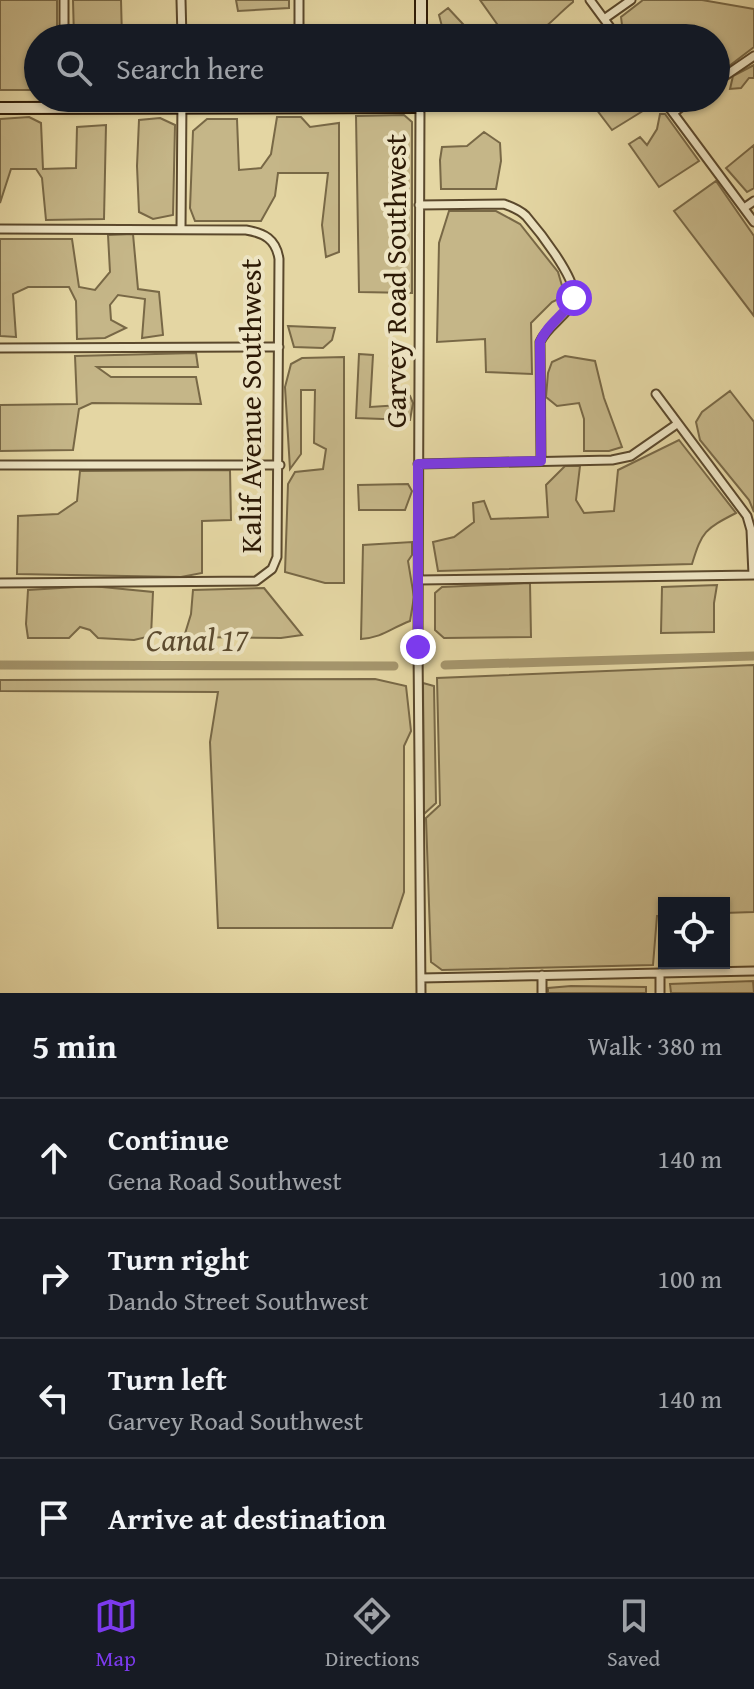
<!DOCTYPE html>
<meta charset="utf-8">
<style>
:root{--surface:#171b24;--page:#20242c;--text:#f1f3f6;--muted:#9ea1a6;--line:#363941;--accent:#7c3aed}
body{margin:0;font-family:"Gentium Book Plus",serif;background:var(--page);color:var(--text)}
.controls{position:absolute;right:24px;bottom:24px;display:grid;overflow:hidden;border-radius:0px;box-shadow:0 2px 6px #0004}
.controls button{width:72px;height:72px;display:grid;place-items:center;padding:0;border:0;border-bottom:2px solid var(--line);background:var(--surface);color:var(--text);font:40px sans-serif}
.stop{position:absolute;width:24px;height:24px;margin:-18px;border:6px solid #7c3aed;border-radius:50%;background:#fff}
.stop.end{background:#7c3aed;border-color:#fff;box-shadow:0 2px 8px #0008}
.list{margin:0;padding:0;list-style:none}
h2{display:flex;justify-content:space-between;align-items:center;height:104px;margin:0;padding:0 32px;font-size:34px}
h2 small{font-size:26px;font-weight:400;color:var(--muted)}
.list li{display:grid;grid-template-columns:52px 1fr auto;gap:24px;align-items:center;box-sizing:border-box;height:120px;padding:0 32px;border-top:2px solid var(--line)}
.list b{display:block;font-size:30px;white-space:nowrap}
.list p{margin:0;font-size:26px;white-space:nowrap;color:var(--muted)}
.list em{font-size:26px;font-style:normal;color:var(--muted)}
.icon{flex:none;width:44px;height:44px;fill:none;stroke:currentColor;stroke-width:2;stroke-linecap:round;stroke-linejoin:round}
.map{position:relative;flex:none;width:754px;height:993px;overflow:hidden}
.search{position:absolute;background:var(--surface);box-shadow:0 2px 6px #0004;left:24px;right:24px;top:24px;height:88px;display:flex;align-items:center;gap:20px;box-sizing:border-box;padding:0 28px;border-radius:44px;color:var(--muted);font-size:30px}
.sheet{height:584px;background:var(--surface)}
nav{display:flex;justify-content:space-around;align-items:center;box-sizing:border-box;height:112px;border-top:2px solid var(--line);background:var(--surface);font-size:22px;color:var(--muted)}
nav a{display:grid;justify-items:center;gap:4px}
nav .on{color:var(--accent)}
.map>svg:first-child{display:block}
.green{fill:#c5b688;stroke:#786846;stroke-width:2}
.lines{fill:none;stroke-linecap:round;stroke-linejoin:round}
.canal{stroke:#a5966d;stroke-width:9}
.street-casing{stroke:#5a482c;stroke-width:11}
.secondary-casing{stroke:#2c1905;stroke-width:14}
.street{stroke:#ede4c3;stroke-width:7}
.secondary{stroke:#ede4c3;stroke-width:10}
.route{stroke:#7c3aed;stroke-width:10}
.labels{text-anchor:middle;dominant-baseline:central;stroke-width:8;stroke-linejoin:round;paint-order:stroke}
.street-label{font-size:30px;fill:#2c1905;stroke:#ede4c3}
.water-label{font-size:32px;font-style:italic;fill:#5c4b2f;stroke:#ede4c3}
</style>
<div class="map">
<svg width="754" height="993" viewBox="0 0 754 993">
<rect width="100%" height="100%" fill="#e4d6a3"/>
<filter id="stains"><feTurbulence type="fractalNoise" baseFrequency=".0025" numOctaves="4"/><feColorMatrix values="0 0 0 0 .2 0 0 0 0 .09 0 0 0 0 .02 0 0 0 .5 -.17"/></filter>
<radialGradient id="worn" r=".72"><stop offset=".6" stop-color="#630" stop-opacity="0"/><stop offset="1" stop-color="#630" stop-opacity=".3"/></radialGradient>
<!-- green -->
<path class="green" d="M0,0H57V38H38V90H0Z
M73,0H121L122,38H74Z
M236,0H289V8L238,11Z
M480,0H573V2C547,23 544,38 507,38Z
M643,0H702L754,9V47L716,76V38H631L622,25L621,17Z
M448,8L476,38H445L439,15Z
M754,65V78H749L741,88L730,89L733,76Z
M568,98H657L659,101L612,130L596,109L575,106Z
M660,114H665L699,161L659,187L629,144L640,137L647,145L657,129Z
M404,115L412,122V293L359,292L356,116Z
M29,117L41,123L43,169L76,168L77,127L106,125L104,219L46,220L42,178L36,169H11L0,203V119Z
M277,117H301L310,127L339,123V252L326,257L322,225L328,173H278L275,196L261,221H195L190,208L193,131L207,119H237L239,170L261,168L271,154Z
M160,118L175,125L173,215L153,219L139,212L137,166L139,120Z
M484,132L500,143L501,161L496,189H441L440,160L442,147L467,146Z
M754,145V188L747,192L726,168Z
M716,181L754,236V316L674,211Z
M449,211H496L520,224L558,272L565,296L552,302L531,323L532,374L486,372L485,339L437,342L439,243Z
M133,234L138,289L159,292L163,335L142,338L145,299L118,295L110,305L111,320L126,328L105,338L77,339L76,301L69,287H28L13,294L16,337L0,336V239H72L79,287L95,290L110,272L108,235Z
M288,326L335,328L332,340L323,348L294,347Z
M196,353L198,367H97L111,377H196L201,404L92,403L79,409L73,450L0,451V405L77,404L75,356Z
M359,354L373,355L370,407L401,405L405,397L410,396L413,403L410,420L356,418Z
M565,356L595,361L604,398L622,447L609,451H584V419L579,403L557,406L546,397L548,373L552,362Z
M344,357V583H325L285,572L288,484L295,472L323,469L326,449L314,443L315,390H301V454L290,469L285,387L291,364L302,358Z
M730,391L754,422V512L749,500L700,440L696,422L702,412Z
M679,440L736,513C705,529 702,531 692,564L438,571L433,542L454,537L474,522L473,503L484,501L491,519L548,517L546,485L565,466H580L576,500L584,513L614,511L618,470Z
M230,470L231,520L202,521V573L181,577L17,574L18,516L58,514L77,501L80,471Z
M408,484L412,491L405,510H359L358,485Z
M412,542V555L408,561L414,597L410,621C389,629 384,637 361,639L363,545Z
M530,583L531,637L444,638L435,630V593L442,587Z
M717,585L714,603V632L661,633L662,587Z
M92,586L153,592L151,636L134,640L98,638L90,630L80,627L69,638H28L26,624L28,590Z
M264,588L302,635L281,638L184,637L191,614L193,590Z
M754,665V912L724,913V903H664V916H657L653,965L442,970L431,962L426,818L440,805L437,678Z
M375,679L406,686L411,731L404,746V892L392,928H218L210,742L218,692L0,691V680Z
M423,683L434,686L436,803L424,814Z
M753,981L754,993H671L670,984Z
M571,986L646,987V993H548V988Z"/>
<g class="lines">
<!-- canal -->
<path class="canal" d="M0,665L394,666
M445,665L754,656"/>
<defs>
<path id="street" d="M181,0L182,38
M299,0V38
M590,0L618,38
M604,19L631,0
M64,38V0
M716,82L754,56
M662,98L754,222
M420,107L418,647L421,993
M673,113L693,98
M419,205L504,204C512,207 519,209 526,216C539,231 576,278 574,297C571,314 547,325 540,342L541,461
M744,208L754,201
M181,228L182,98
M0,229L246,230C264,233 276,239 279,259L277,557L272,569L256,581L0,583
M0,348L279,347
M656,394L747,516L751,530L753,575
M418,464L612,460L631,456L677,424
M0,465H280
M419,580L754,575
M542,975V993
M421,978L754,971
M660,993V973"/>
<path id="secondary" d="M421,38V0
M0,108L420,107V98"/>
</defs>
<!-- street casing -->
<use href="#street" class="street-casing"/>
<!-- secondary casing -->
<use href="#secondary" class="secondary-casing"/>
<!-- street -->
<use href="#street" class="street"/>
<!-- secondary -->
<use href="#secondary" class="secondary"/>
</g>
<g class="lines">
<!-- route -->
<path class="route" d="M418,647V464L541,461L540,342C547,324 565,315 574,298"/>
</g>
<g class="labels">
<!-- street labels -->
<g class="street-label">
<text transform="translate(395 281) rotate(-90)">Garvey Road Southwest</text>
<text transform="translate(250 406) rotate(-90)">Kalif Avenue Southwest</text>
</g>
<!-- water labels -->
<g class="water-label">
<text x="197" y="639">Canal 17</text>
</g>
</g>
<rect width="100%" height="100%" filter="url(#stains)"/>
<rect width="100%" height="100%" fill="url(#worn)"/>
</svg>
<div class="controls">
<button><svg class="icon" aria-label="locate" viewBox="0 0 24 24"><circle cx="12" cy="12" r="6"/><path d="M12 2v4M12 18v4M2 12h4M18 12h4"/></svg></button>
</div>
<div class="stop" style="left:574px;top:298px"></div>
<div class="stop end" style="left:418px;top:647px"></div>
<div class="search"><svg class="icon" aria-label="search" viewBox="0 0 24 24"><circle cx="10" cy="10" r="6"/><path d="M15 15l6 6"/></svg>Search here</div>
</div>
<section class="sheet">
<h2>5 min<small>Walk · 380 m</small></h2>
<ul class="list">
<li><svg class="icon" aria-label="ahead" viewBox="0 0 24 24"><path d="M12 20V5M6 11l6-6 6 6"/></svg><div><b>Continue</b><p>Gena Road Southwest</p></div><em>140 m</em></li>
<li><svg class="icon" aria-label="right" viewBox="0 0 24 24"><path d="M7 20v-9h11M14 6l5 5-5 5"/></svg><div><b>Turn right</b><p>Dando Street Southwest</p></div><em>100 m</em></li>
<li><svg class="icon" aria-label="left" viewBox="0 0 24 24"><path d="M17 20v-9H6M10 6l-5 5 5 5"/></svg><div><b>Turn left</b><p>Garvey Road Southwest</p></div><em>140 m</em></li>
<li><svg class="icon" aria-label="arrive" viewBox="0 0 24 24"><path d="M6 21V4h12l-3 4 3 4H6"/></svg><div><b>Arrive at destination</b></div></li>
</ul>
</section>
<nav>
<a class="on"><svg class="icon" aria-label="map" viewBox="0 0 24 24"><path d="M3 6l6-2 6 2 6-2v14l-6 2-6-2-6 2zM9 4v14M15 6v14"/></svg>Map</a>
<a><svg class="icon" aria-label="directions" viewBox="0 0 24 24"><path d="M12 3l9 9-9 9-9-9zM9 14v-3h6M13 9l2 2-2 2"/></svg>Directions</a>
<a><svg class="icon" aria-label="saved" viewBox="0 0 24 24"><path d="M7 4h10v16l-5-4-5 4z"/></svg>Saved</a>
</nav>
